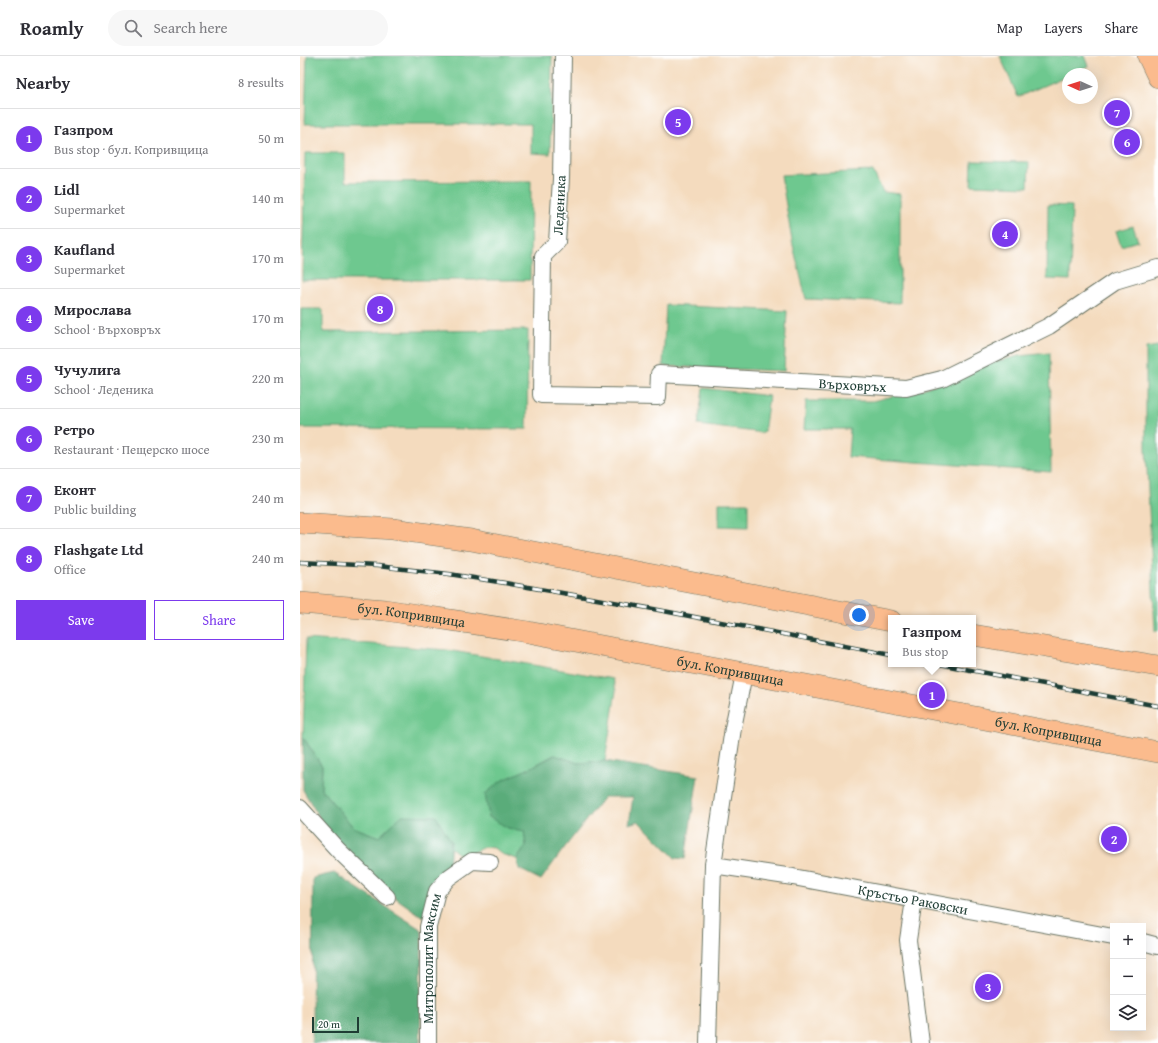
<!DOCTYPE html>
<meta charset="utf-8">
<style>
:root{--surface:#fff;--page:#f7f7f7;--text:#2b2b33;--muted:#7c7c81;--line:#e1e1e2;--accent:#7c3aed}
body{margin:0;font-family:"Gentium Book Plus",serif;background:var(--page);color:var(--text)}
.controls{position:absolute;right:12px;bottom:12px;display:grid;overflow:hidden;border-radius:0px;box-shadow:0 4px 16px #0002}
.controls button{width:36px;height:36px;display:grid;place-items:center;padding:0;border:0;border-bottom:1px solid var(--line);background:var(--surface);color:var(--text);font:20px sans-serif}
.compass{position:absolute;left:762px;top:12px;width:36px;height:36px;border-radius:50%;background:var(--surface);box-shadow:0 4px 16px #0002;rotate:273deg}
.scale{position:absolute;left:12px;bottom:10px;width:47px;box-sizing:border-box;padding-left:4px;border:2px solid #1f3d34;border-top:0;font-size:11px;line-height:14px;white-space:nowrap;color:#1f3d34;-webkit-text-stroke:3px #fff;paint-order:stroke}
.you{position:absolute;left:559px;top:559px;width:14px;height:14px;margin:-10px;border:3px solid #fff;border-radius:50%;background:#1a73e8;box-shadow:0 0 0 6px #1a73e833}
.badge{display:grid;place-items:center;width:26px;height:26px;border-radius:50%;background:var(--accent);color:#fff;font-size:13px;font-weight:700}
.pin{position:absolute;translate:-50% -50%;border:2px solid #fff;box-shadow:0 1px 4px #0006}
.popup{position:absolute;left:588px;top:559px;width:88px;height:52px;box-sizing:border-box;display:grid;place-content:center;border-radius:0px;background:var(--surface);filter:drop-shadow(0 1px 3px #0005);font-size:13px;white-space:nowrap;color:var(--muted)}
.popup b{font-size:15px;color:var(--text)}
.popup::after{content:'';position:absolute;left:50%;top:100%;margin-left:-8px;border:8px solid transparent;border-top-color:var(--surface)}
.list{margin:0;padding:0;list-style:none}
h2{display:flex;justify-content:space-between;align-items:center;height:52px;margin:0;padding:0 16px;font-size:17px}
h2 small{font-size:13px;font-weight:400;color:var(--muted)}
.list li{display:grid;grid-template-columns:26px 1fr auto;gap:12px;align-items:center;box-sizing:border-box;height:60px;padding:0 16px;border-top:1px solid var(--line)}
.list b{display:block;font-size:15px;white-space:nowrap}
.list p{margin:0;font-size:13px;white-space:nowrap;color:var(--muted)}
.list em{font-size:13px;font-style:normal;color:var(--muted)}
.actions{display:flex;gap:8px;padding:12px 16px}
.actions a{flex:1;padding:9px 0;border:1px solid var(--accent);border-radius:0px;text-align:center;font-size:14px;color:var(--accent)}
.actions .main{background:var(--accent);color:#fff}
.icon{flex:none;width:22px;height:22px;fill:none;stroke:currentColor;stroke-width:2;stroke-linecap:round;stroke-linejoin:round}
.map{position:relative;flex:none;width:858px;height:987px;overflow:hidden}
header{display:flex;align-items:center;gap:24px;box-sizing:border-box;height:56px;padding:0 20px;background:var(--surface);border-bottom:1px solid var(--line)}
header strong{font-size:19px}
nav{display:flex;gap:22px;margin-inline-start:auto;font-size:14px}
.search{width:280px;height:36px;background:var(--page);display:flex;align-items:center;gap:10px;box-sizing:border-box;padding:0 14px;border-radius:22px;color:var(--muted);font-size:15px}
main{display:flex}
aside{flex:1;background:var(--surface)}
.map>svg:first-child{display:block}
.green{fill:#6ec88f;stroke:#468262}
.forest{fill:#5aac7a;stroke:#3c7457}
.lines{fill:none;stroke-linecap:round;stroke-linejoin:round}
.minor-casing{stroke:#6a7464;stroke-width:18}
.major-casing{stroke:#6a7464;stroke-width:22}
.minor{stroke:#fff;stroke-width:16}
.major{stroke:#fbbb8d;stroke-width:21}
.rail-casing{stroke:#1f3d34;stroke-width:4.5}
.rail{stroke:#fff;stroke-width:3;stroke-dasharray:9;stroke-linecap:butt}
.labels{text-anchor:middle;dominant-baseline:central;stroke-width:3;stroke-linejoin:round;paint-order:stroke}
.street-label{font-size:14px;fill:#1f3d34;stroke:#fff}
</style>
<header>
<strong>Roamly</strong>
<div class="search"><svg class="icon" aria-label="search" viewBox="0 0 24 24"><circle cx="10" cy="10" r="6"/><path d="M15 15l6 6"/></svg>Search here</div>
<nav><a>Map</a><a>Layers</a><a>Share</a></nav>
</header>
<main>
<aside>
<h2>Nearby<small>8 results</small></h2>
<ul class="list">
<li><span class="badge">1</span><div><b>Газпром</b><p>Bus stop · бул. Копривщица</p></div><em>50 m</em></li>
<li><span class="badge">2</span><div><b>Lidl</b><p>Supermarket</p></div><em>140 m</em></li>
<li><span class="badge">3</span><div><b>Kaufland</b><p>Supermarket</p></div><em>170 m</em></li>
<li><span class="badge">4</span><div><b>Мирослава</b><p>School · Върховръх</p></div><em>170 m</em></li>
<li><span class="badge">5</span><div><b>Чучулига</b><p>School · Леденика</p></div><em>220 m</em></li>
<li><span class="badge">6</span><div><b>Ретро</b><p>Restaurant · Пещерско шосе</p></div><em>230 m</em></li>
<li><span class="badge">7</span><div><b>Еконт</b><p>Public building</p></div><em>240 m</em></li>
<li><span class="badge">8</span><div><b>Flashgate Ltd</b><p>Office</p></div><em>240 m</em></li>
</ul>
<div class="actions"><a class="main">Save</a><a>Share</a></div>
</aside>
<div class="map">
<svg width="858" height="987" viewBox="0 0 858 987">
<rect width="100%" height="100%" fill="#fff"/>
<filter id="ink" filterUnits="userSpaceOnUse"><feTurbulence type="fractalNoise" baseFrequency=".025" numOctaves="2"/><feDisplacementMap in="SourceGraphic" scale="8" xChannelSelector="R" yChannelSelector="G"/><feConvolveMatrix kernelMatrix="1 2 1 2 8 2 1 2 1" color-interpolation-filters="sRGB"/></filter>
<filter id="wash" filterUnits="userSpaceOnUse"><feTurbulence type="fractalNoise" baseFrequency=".012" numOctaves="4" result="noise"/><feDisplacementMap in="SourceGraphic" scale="16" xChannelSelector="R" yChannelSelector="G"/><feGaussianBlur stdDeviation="0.9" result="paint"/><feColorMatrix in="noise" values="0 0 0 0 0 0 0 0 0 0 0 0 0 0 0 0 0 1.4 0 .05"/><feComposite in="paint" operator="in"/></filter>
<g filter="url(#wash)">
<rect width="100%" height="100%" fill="#f4dbbe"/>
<!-- green -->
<path class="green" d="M7,0H252L250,98L231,97V68H5Z
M700,0H785L789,10L768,18V19L718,41Z
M5,97H45V126L231,125L230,224H2Z
M672,105L729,106L728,131L671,129Z
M573,115L583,136L600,138V247L506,243L492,185L481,119Z
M748,149L772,150L770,224L747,223Z
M833,170L838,185L821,190L816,175Z
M366,249L487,255L484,315L363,310Z
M1,253H23V276L228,274L227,373L0,372Z
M858,290V575H855L846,392V292Z
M749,297L751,416L548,401L550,373H504L506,345H572L620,334L684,309L719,300Z
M403,332L469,340L464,377L398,369Z
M419,447H448V471L419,470Z
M6,583L147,594L313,623L316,635L305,705L278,707L254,699L232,711L208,772L224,774L226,790L217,803L201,798L194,792L184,791L163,801L150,791L151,785L102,760L79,781L53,771L21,733L22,710L3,681Z"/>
<!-- forest -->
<path class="forest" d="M3,681L22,710L21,733L53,771L79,781L102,759L136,760L151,785L149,812L123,861L90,838L25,771L3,734Z
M255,699L278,707L305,705L398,720L385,803L375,802L338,765L329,768L333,741H304L262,795L241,824L219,813L217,803L226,790L224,775L208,772L189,761L185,738L201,725L232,711Z
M34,817L122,874L120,987H12L13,822Z"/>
</g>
<g filter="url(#ink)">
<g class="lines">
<defs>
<g id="minor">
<path id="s1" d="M263,0L261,123L257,186L243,200L241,339L358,341L359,318L606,332L642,323L749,270L815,225L858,212"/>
<path d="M0,752L38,794L87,841"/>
<path id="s2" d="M413,809L493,821L813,881"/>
<path d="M614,844L608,884L621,987"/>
<path d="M843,886L858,890"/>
<path id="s3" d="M128,987V871L137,835L148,822L172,805L190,806"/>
<path d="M408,987L413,809L433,672L444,618"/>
</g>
<g id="major">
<path d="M848,0L858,21"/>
<path d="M0,467L93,473L171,484L591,565"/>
<path id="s4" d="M0,547L85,554L228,576L858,696"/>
<path d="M673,579L858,610"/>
</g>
</defs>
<!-- minor casing -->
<use href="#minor" class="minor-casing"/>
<!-- major casing -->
<use href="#major" class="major-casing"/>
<!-- minor -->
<use href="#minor" class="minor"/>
<!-- major -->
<use href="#major" class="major"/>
<defs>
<path id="rail" d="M0,506L77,510L149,518L205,527L348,552L591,599
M639,608L858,650"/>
</defs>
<!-- rail casing -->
<use href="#rail" class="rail-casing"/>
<!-- rail -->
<use href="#rail" class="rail"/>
</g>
</g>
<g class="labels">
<!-- street labels -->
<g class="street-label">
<text transform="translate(259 149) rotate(-87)">Леденика</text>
<text stroke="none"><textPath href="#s1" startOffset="679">Върховръх</textPath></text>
<text stroke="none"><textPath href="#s4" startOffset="112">бул. Копривщица</textPath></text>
<text stroke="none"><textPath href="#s4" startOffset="436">бул. Копривщица</textPath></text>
<text stroke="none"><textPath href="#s4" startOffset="760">бул. Копривщица</textPath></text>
<text stroke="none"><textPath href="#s2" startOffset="203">Кръстьо Раковски</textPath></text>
<text stroke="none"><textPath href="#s3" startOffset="85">Митрополит Максим</textPath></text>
</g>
</g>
</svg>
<div class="controls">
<button>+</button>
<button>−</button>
<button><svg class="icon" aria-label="layers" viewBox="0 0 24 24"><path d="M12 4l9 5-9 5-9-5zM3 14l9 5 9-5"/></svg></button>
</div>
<svg class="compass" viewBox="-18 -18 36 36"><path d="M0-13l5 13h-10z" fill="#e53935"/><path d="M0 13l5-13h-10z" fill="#7c7c81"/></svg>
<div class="scale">20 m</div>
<div class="you"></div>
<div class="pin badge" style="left:632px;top:639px">1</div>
<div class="popup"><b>Газпром</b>Bus stop</div>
<div class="pin badge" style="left:814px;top:783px">2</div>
<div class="pin badge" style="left:688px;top:931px">3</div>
<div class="pin badge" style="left:705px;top:178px">4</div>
<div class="pin badge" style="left:378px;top:66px">5</div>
<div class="pin badge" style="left:827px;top:86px">6</div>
<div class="pin badge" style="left:817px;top:57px">7</div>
<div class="pin badge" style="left:80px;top:253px">8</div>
</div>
</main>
